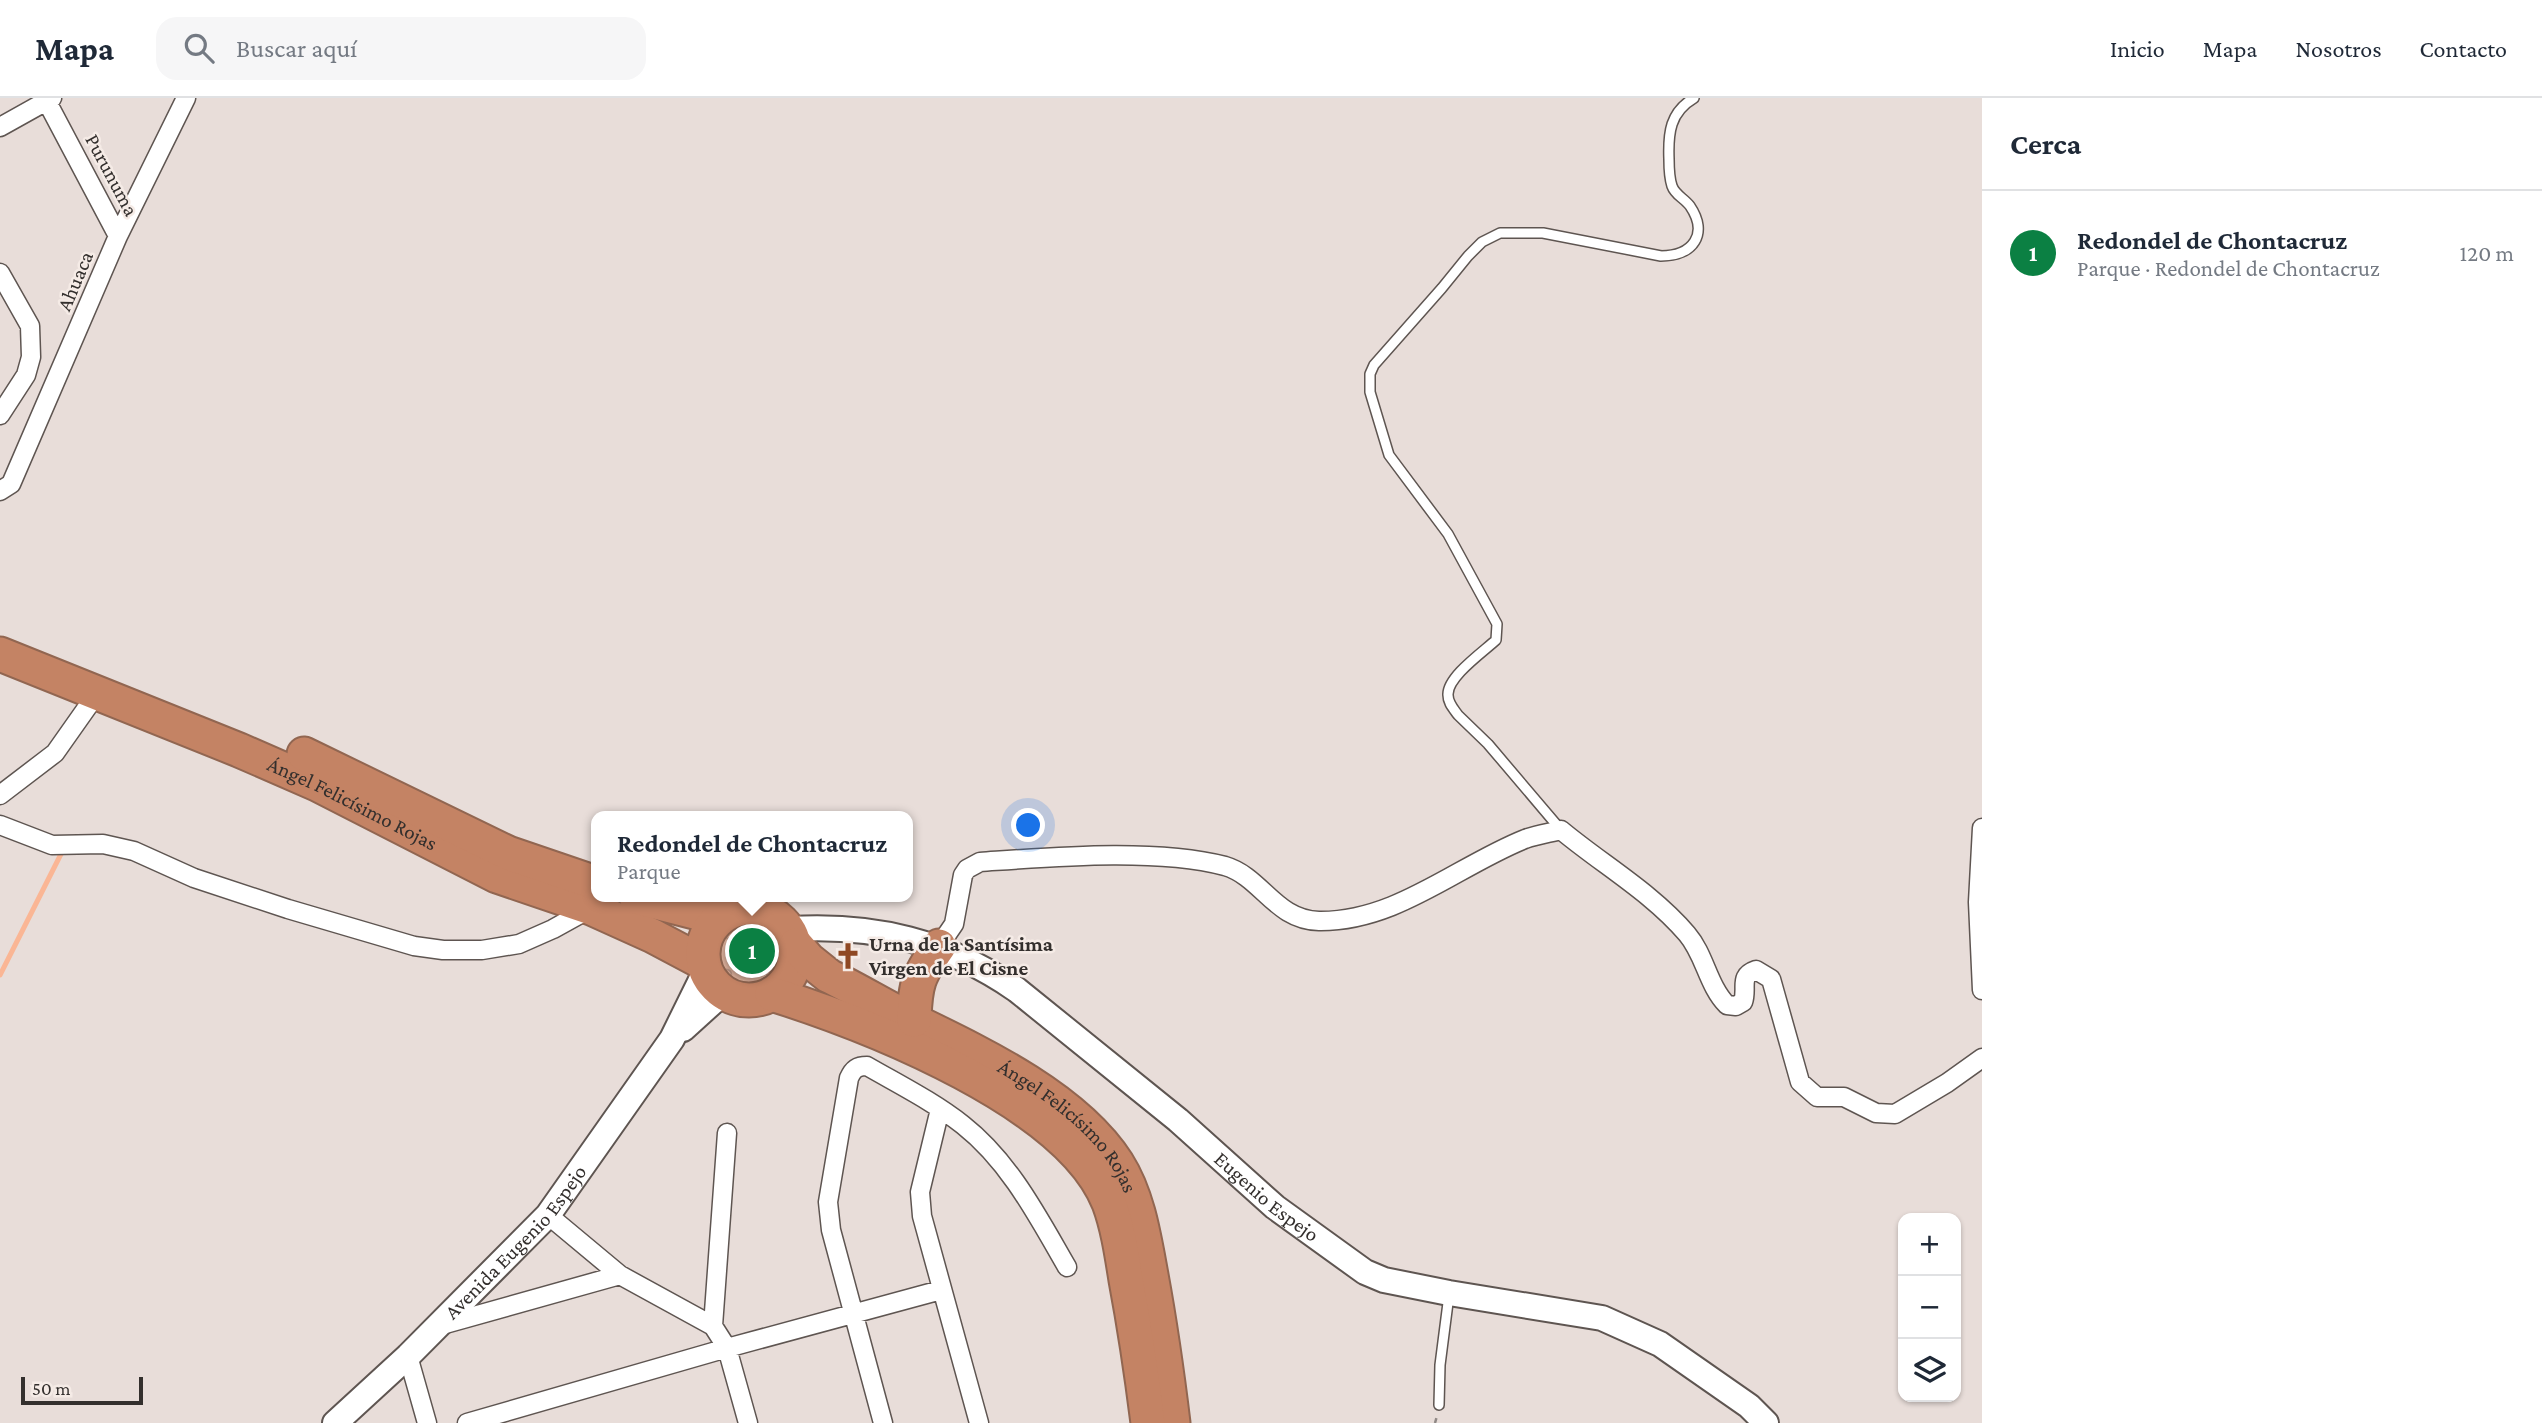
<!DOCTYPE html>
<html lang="es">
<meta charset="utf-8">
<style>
:root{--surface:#fff;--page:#f6f6f7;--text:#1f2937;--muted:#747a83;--line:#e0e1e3;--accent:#0b8043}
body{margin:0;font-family:"Crimson Pro",serif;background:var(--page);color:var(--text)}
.controls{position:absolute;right:21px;bottom:21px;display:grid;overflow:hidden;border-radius:14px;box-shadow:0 2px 5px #0004}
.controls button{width:63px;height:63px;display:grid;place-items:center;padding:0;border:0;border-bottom:2px solid var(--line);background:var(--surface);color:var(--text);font:35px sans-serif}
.scale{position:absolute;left:21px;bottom:18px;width:122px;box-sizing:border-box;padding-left:7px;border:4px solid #332f2d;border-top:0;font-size:19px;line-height:24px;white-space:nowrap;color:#332f2d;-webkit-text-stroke:5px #f5ebe6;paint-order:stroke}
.you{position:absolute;left:1029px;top:728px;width:24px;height:24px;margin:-18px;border:5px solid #fff;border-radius:50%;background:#1a73e8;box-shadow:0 0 0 10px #1a73e833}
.badge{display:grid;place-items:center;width:46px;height:46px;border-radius:50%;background:var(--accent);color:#fff;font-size:23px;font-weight:700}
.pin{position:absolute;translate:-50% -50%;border:4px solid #fff;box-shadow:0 2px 7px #0006}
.popup{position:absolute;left:591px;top:713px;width:322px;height:91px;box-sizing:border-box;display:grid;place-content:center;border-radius:14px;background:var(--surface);filter:drop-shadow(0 2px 5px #0005);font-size:23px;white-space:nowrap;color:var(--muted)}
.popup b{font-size:26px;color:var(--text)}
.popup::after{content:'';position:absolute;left:50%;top:100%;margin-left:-14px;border:14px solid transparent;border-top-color:var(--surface)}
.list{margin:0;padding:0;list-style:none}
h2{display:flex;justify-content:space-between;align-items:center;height:91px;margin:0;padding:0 28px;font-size:30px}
h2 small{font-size:23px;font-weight:400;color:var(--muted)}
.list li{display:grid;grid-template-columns:46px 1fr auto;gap:21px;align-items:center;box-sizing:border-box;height:126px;padding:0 28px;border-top:2px solid var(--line)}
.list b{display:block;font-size:26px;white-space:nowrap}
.list p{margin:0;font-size:23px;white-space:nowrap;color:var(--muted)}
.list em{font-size:23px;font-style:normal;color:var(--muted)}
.icon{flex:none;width:38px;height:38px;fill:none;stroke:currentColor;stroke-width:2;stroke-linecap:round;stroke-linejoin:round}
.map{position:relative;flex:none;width:1982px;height:1325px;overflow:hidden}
header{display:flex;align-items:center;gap:42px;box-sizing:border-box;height:98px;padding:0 35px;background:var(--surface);border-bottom:2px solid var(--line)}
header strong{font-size:33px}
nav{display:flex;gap:38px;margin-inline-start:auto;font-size:24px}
.search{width:490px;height:63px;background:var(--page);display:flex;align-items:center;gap:18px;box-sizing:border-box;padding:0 24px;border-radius:21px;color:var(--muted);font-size:26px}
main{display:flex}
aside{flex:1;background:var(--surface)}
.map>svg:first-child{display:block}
.forest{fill:url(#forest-crowns)}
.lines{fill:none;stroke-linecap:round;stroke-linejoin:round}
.stream{stroke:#fab695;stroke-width:5}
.lane-casing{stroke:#5e5551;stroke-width:12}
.street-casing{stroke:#5e5551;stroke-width:21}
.secondary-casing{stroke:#5e5551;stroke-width:28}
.highway-casing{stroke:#916651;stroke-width:37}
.path{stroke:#8f8885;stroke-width:2.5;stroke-dasharray:5 5;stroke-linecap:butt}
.lane{stroke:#fff;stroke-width:9}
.street{stroke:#fff;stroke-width:18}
.secondary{stroke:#fff;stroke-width:24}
.highway{stroke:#c48364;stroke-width:33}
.labels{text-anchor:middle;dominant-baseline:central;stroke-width:5;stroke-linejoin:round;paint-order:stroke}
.street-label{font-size:21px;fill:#332f2d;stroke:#f5ebe6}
.poi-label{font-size:21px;font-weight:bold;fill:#332f2d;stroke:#f5ebe6;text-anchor:start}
</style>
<header>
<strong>Mapa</strong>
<div class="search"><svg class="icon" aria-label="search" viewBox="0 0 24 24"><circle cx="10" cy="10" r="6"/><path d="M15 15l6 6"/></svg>Buscar aquí</div>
<nav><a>Inicio</a><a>Mapa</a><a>Nosotros</a><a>Contacto</a></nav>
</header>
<main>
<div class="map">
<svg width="1982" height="1325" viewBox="0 0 1982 1325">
<defs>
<pattern id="forest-crowns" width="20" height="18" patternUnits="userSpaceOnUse" patternTransform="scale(1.75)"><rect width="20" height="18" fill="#e0b39e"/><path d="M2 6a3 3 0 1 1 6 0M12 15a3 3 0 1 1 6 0" fill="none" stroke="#b69281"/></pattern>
</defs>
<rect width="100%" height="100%" fill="#e8ddd9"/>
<!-- forest -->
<path class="forest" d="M718 856a34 34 0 1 1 68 0a34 34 0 1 1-68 0Z"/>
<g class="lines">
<!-- stream -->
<path class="stream" d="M0,877L63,752"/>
<defs>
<path id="lane" d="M1561,732L1488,646L1458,617C1453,610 1448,605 1448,597C1447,579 1483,554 1496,542L1497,526L1448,436L1389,357L1370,294V276L1374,267L1442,190L1468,158L1482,144L1500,135H1543L1661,158C1693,158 1709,136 1690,108C1684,100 1675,97 1672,88C1669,79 1669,70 1669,61C1668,35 1670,14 1694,0
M1439,1307L1440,1267L1449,1197"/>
<path id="street" d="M45,0L118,138
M0,29L52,0
M0,175L30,228L31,259L26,277L0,317
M0,393L11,386L118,138L186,0
M0,697L55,655L98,594
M0,727L52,747L103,746L134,753L194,780L288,811L414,848L443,852H482L519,846L553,831L591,810
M1982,730L1978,804L1982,892
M939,848L954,826L963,777L967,771L980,764C1053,759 1155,750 1225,768C1262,779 1275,822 1319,823C1396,824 1457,768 1525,741C1536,737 1549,735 1561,732C1603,767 1651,794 1687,836C1705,857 1708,888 1727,907L1736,908L1743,904C1748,890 1738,878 1756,872L1771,881L1800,984L1817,999H1844L1876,1015L1895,1016L1947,985L1982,960
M940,1011L920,1094L922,1118L979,1325
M548,1117L620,1177L713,1228L727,1250L748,1325
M438,1228L620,1177
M713,1228L727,1035
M408,1258L427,1325
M467,1325L727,1250L941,1192
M883,1325L831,1132L828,1104L849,980C853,971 857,968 867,968C900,987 934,1004 963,1027C1010,1064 1038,1119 1067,1169"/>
<g id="secondary">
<path id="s1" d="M790,831C875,826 946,843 1017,892L1178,1022L1275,1109L1365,1174L1384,1182L1449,1195L1602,1220L1660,1246L1749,1308L1766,1325"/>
<path d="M683,931L724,894"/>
<path id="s2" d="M335,1325L408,1258L548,1117L672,941L705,874"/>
</g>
<g id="highway">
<path id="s3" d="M0,556L239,652L317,686L497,778L591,810L653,838L702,864"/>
<path d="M304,656L508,755L596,785"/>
<path d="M636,799L718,820"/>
<circle cx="749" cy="856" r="46"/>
<path id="s4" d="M796,847L809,862L829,878C858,892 885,909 914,923C982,956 1075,1000 1117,1065C1138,1098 1144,1139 1151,1177C1160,1226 1167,1275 1173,1325"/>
<path d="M772,896C870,927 1069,1004 1109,1105C1118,1129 1122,1157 1126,1182C1135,1230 1142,1277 1148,1325"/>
<path d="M914,922C915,886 918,878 939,848"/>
</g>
</defs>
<!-- lane casing -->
<use href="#lane" class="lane-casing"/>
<!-- street casing -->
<use href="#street" class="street-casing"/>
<!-- secondary casing -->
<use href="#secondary" class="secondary-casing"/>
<!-- highway casing -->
<use href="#highway" class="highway-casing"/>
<!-- path -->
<path class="path" d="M1435,1325L1437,1318"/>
<!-- lane -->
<use href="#lane" class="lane"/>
<!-- street -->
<use href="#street" class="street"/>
<!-- secondary -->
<use href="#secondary" class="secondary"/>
<!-- highway -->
<use href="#highway" class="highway"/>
</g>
<!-- icons -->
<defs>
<symbol id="church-bare" viewBox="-9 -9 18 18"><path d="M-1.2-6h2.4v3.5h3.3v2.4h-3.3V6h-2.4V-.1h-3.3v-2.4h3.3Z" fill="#8f4823" stroke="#f5ebe6" stroke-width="2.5" paint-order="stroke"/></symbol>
</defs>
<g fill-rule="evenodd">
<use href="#church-bare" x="829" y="839" width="38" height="38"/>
</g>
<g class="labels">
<!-- street labels -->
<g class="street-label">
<text transform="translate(112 77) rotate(62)">Purunuma</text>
<text transform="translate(75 183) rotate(-67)">Ahuaca</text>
<text stroke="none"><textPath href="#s3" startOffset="383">Ángel Felicísimo Rojas</textPath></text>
<text stroke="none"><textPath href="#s4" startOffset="331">Ángel Felicísimo Rojas</textPath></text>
<text stroke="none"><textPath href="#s1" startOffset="564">Eugenio Espejo</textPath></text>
<text stroke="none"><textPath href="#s2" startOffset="256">Avenida Eugenio Espejo</textPath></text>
</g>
<!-- poi labels -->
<g class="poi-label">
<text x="869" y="846">Urna de la Santísima<tspan x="869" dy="24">Virgen de El Cisne</tspan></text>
</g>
</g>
</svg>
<div class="controls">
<button>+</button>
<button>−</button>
<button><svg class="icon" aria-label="layers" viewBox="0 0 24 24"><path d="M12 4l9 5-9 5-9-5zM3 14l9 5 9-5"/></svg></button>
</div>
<div class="scale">50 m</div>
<div class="you"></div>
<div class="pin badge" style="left:752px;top:853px">1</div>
<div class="popup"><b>Redondel de Chontacruz</b>Parque</div>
</div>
<aside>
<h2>Cerca<small></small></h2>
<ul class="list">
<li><span class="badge">1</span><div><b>Redondel de Chontacruz</b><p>Parque · Redondel de Chontacruz</p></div><em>120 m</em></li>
</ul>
</aside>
</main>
